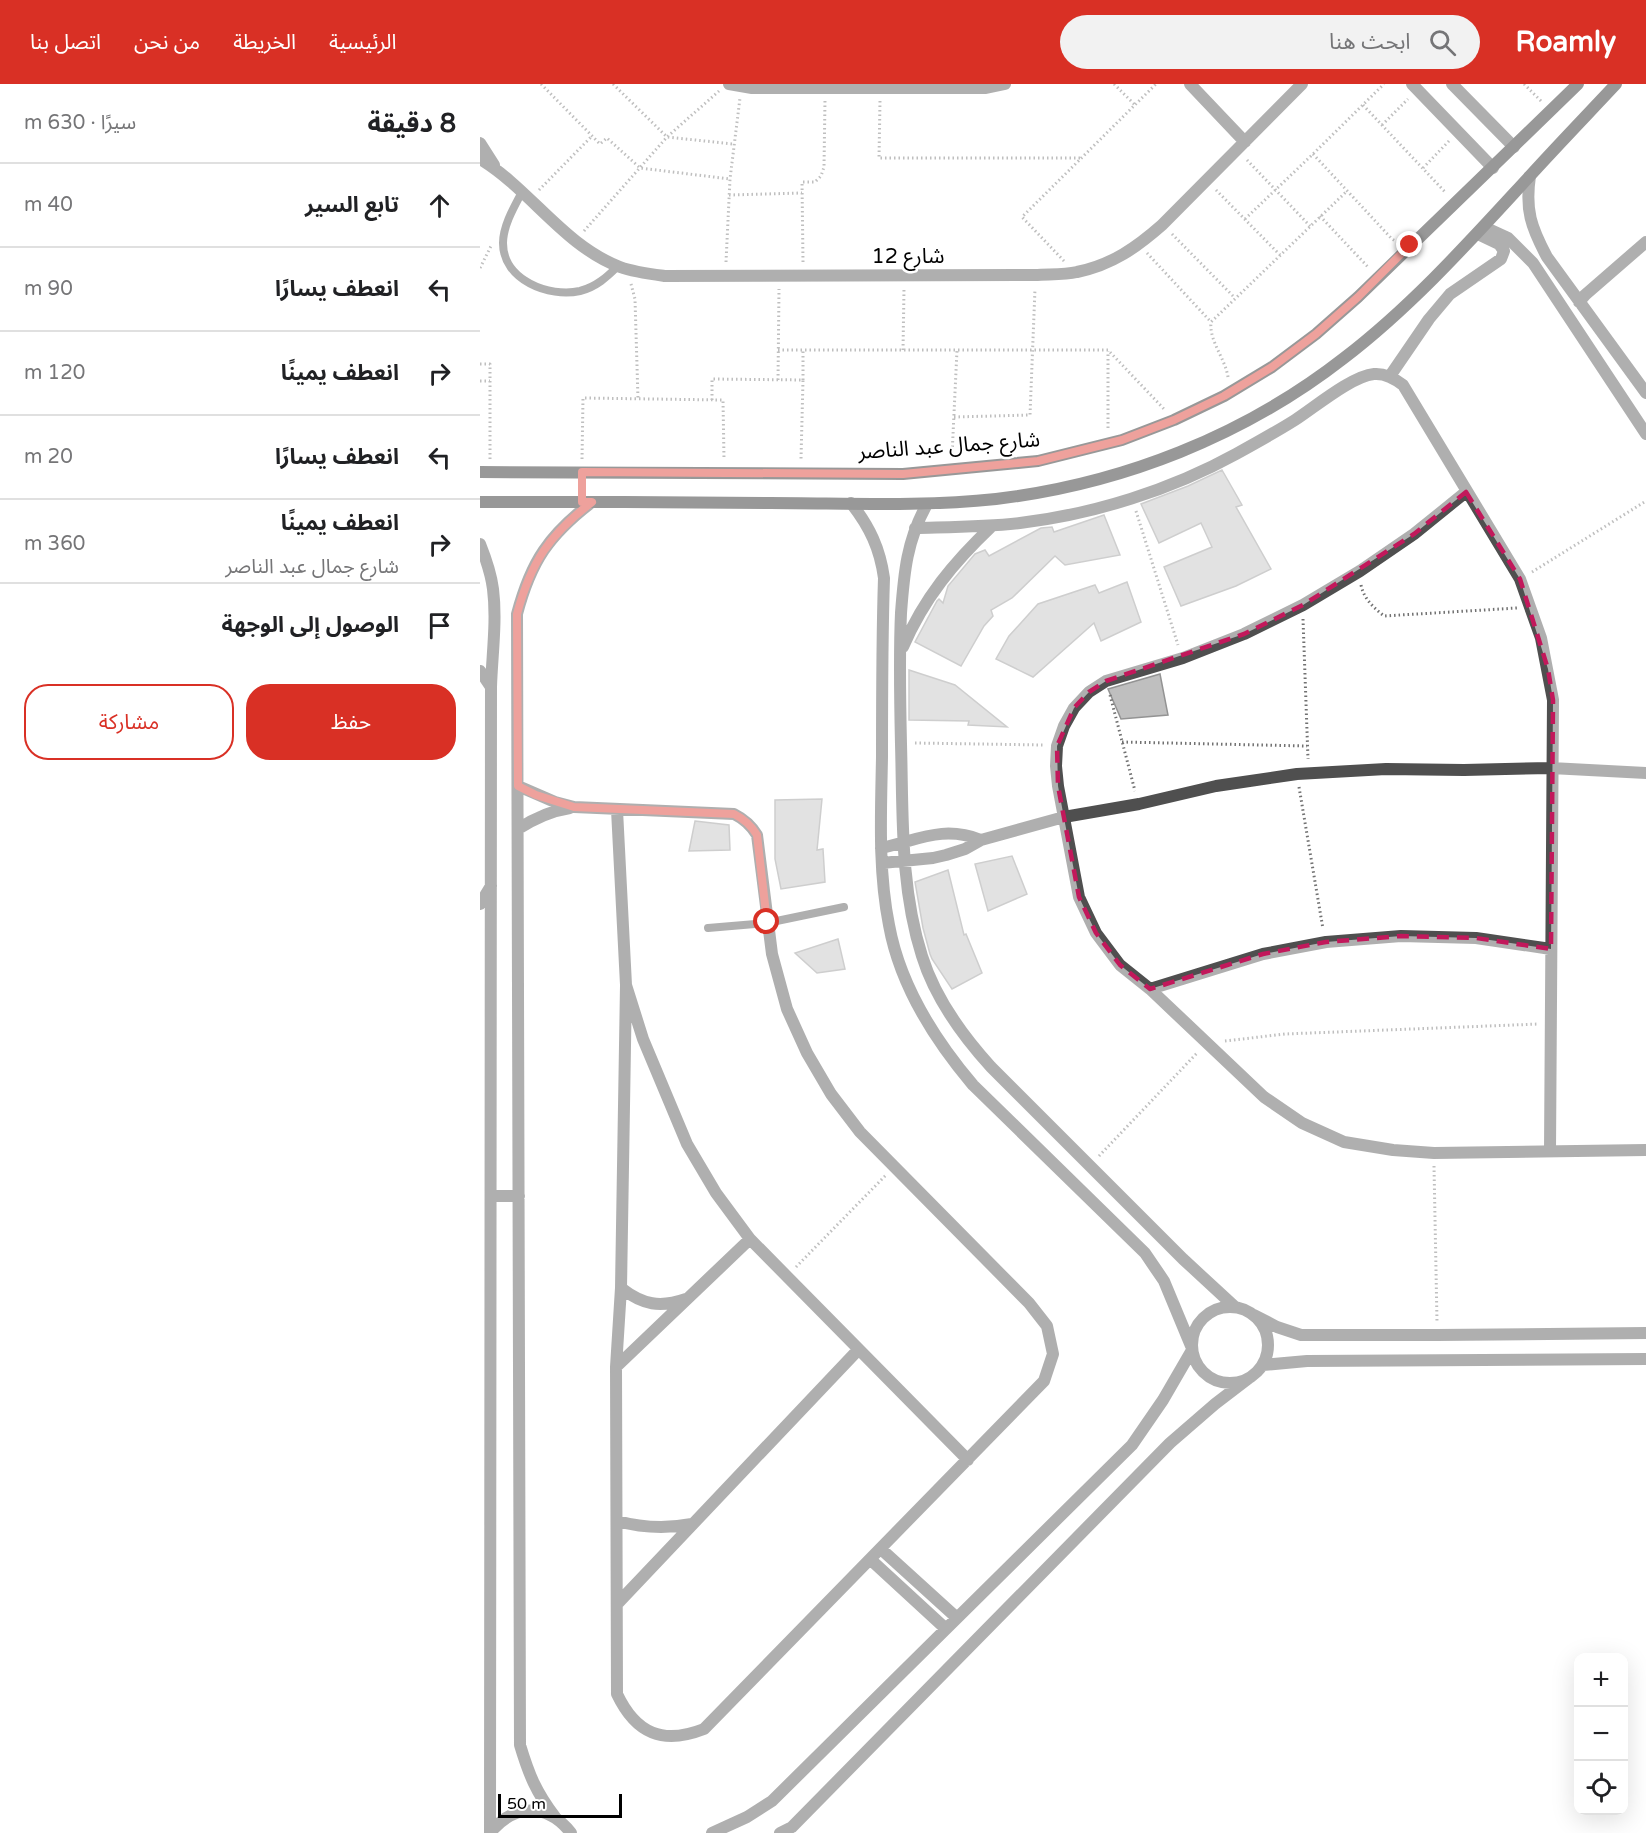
<!DOCTYPE html>
<html lang="ar">
<meta charset="utf-8">
<style>
:root{--surface:#fff;--page:#f2f2f2;--text:#202124;--muted:#757577;--line:#e0e0e0;--accent:#d93025}
body{margin:0;font-family:"Varela Round","Noto Sans Arabic",sans-serif;background:var(--page);color:var(--text);direction:rtl}
.controls{position:absolute;right:18px;bottom:18px;display:grid;overflow:hidden;border-radius:12px;box-shadow:0 6px 24px #0002}
.controls button{width:54px;height:54px;display:grid;place-items:center;padding:0;border:0;border-bottom:2px solid var(--line);background:var(--surface);color:var(--text);font:30px sans-serif}
.scale{position:absolute;left:18px;bottom:15px;width:124px;box-sizing:border-box;padding-left:6px;border:3px solid #000;border-top:0;font-size:16px;line-height:21px;white-space:nowrap;color:#000;-webkit-text-stroke:4px #fff;paint-order:stroke}
.stop{position:absolute;width:18px;height:18px;margin:-14px;border:4px solid #d93025;border-radius:50%;background:#fff}
.stop.end{background:#d93025;border-color:#fff;box-shadow:0 2px 6px #0008}
.list{margin:0;padding:0;list-style:none}
h2{display:flex;justify-content:space-between;align-items:center;height:78px;margin:0;padding:0 24px;font-size:26px}
h2 small{font-size:20px;font-weight:400;color:var(--muted)}
.list li{display:grid;grid-template-columns:39px 1fr auto;gap:18px;align-items:center;box-sizing:border-box;height:84px;padding:0 24px;border-top:2px solid var(--line)}
.list b{display:block;font-size:22px;white-space:nowrap}
.list p{margin:0;font-size:20px;white-space:nowrap;color:var(--muted)}
.list em{font-size:20px;font-style:normal;color:var(--muted)}
.actions{display:flex;gap:12px;padding:18px 24px}
.actions a{flex:1;padding:14px 0;border:2px solid var(--accent);border-radius:24px;text-align:center;font-size:21px;color:var(--accent)}
.actions .main{background:var(--accent);color:#fff}
.icon{flex:none;width:33px;height:33px;fill:none;stroke:currentColor;stroke-width:2;stroke-linecap:round;stroke-linejoin:round}
.map{position:relative;flex:none;width:1166px;height:1749px;overflow:hidden;direction:ltr}
header{display:flex;align-items:center;gap:36px;box-sizing:border-box;height:84px;padding:0 30px;background:var(--accent);color:#fff}
header strong{font-size:28px}
nav{display:flex;gap:33px;margin-inline-start:auto;font-size:21px}
.search{width:420px;height:54px;background:var(--page);display:flex;align-items:center;gap:15px;box-sizing:border-box;padding:0 21px;border-radius:33px;color:var(--muted);font-size:22px}
main{display:flex}
aside{flex:1;background:var(--surface)}
.map>svg:first-child{display:block}
.building{fill:#bfbfbf;stroke:#939393;stroke-width:1.5}
.lines{fill:none;stroke-linecap:round;stroke-linejoin:round}
.path{stroke:#717171;stroke-width:3;stroke-dasharray:1.5 3;stroke-linecap:butt}
.lane{stroke:#4f4f4f;stroke-width:8}
.street{stroke:#4f4f4f;stroke-width:12}
.secondary{stroke:#1c1c1c;stroke-width:12}
.route{stroke:#d93025;stroke-width:8}
.marked{fill:none;stroke:#c2185b;stroke-width:4.5;stroke-dasharray:12 8;stroke-linejoin:round}
.labels{text-anchor:middle;dominant-baseline:central;stroke-width:5;stroke-linejoin:round;paint-order:stroke}
.street-label{font-size:21px;fill:#000;stroke:#fff}
</style>
<header>
<strong>Roamly</strong>
<div class="search"><svg class="icon" aria-label="search" viewBox="0 0 24 24"><circle cx="10" cy="10" r="6"/><path d="M15 15l6 6"/></svg>ابحث هنا</div>
<nav><a>الرئيسية</a><a>الخريطة</a><a>من نحن</a><a>اتصل بنا</a></nav>
</header>
<main>
<div class="map">
<svg width="1166" height="1749" viewBox="0 0 1166 1749">
<rect width="100%" height="100%" fill="#fff"/>
<!-- building -->
<path class="building" d="M742,386L762,421L756,423L791,485L756,502L701,522L684,483L732,463L721,439L679,459L661,420L708,402Z
M624,431L640,471L585,481L575,472L532,514L511,526L513,532L504,542L481,582L435,558L457,517L459,515L463,519L468,502L495,470L505,466L509,472L561,444L572,443L574,448Z
M647,498L661,538L621,557L614,539L553,593L516,575L529,552L558,520L615,501L619,509Z
M429,586L475,601L527,643L488,641L489,637L429,636Z
M680,590L688,631L641,635L628,605Z
M342,715L337,766L343,765L345,798L301,805L295,775V716Z
M215,737L249,741L250,766L209,767Z
M532,772L547,810L508,827L495,780Z
M468,786L484,851L486,850L502,889L472,905L452,875L450,870L443,844L435,798Z
M358,855L365,885L337,889L315,869Z"/>
<g class="lines">
<!-- path -->
<path class="path" d="M61,0L120,60L127,54L160,84L250,95
M133,0L187,53L253,60
M634,0L655,21
M1044,0L1062,18
M400,17L399,74H601
M883,21L966,109
M902,41L928,15
M833,70L912,155L917,158
M767,76L830,142
M943,84L969,57
M59,106L112,52
M736,106L800,171
M249,111L322,109
M840,132L888,183
M765,135L833,70L904,0
M104,147L187,53L239,7
M692,150L755,214
M667,169L731,238
M584,177L542,133L676,0
M246,178L250,95L260,14
M323,178L322,98H335L341,92L344,83L345,16
M0,184L11,162
M151,200L155,215L158,315
M298,266H628L684,325
M423,266L424,205
M0,280H10V376
M748,293C745,274 729,257 731,238L867,107
M298,296L299,205
M323,296V266
M0,297H10
M232,316V295L323,296L321,375
M474,333L550,331L555,205
M628,344V267
M472,372L477,266
M102,375L103,314L243,316L244,375
M656,427L698,561
M1052,488L1166,417
M881,501C884,515 893,523 904,532L1037,524
M823,535L828,675
M630,611L655,707
M642,658L827,662
M435,659L564,661
M819,703L843,845
M745,957L805,950L1059,940
M619,1072L718,968
M954,1082L957,1238
M316,1183L406,1091"/>
<!-- lane -->
<path class="lane" d="M42,108C34,123 23,142 23,159C23,196 69,214 100,207C116,203 127,193 138,182
M228,844L287,839L364,823"/>
<!-- street -->
<path class="street" d="M249,0L272,4H506L525,0
M710,0L765,58
M932,0L1013,84
M972,0L1034,63
M0,59L14,81
M0,75C50,105 84,162 140,183C154,188 170,190 185,192L555,191C569,190 584,191 597,188C632,181 657,163 682,141L822,0
M1050,92C1045,126 1051,143 1067,173L1166,309
M1004,143L1028,154L1053,179L1166,350
M1099,218L1105,211L1166,158
M910,292L949,235L970,210L1021,175L1024,167L1019,160L998,150
M986,408L934,450L880,487L823,521L764,550L703,574L626,597L609,608L594,624L584,642L577,662L576,682L578,702L599,813L616,849L640,881L670,905L784,1013L822,1039L864,1058L913,1066L954,1069L1166,1066
M371,419C390,443 400,465 404,494C402,554 402,613 402,673C401,729 398,786 409,841C420,902 454,955 493,1001L665,1169L684,1197L711,1262
M447,420C427,456 424,488 421,529C419,573 420,616 421,660C423,731 420,803 442,872C455,914 481,950 511,983L703,1175L755,1223
M435,444C470,443 505,443 540,439C614,430 691,406 756,370C776,359 796,348 815,336C835,323 872,292 894,290C905,289 914,294 923,301L1040,495L1061,554L1073,616L1070,1067
M0,460C6,475 11,489 13,505C17,537 12,571 11,603L10,1749
M423,563C444,514 474,478 512,442
M0,587L11,603
M38,702L75,718L94,723L254,730C264,735 271,741 277,751L292,870L307,925L327,969L351,1010L380,1048L549,1219L567,1242L573,1270L564,1297L224,1645C183,1661 156,1650 137,1610L136,1283L141,1204L146,901
M137,726L146,901L163,955L207,1060L236,1109L270,1155L488,1376
M38,745C55,734 70,727 90,724
M401,764C438,756 463,741 501,756
M402,779L453,774L466,771L485,765L501,756L584,733L659,720L736,702L817,690L906,685L984,686L1071,684L1166,689
M0,820L11,802
M670,905L783,870L846,858L921,852L996,854L1071,865
M11,1112H39
M141,1204C163,1221 180,1224 206,1215
M712 1261a38 38 0 1 1 76 0a38 38 0 1 1-76 0Z
M774,1231L797,1243L821,1251H957L1166,1249
M783,1281L827,1277L1166,1275
M136,1283L270,1155
M137,1437C163,1444 186,1445 212,1440
M401,1465L477,1534
M391,1476L466,1545
M138,1519L378,1266
M75,1733C56,1708 49,1691 40,1661L37,530C51,477 69,451 112,418
M10,1749C34,1719 68,1719 91,1749
M232,1749L267,1733L292,1717L652,1361L683,1316L712,1266
M300,1749L312,1743L690,1359L735,1320L769,1294"/>
<!-- secondary -->
<path class="secondary" d="M0,388L423,390L558,377L642,356L694,336L744,312L792,283L836,250L878,213L1098,0
M0,418C97,418 193,418 290,419C365,419 441,423 516,415C642,400 764,352 864,274C932,222 990,157 1048,94C1077,62 1107,31 1136,0"/>
</g>
<g class="lines">
<!-- route -->
<path class="route" d="M287,838L277,751C271,741 264,735 254,730L94,723L56,711L38,702L37,530C51,478 69,451 112,418H102V388L423,390L558,377L642,356L694,336L744,312L792,283L836,250L878,213L930,161"/>
</g>
<!-- marked area -->
<path d="M0 0H1166V1749H0ZM986,408L1040,495L1068,585L1073,616L1071,865L996,854L921,852L846,858L783,870L670,905L640,881L616,849L599,813L578,702L577,662L594,624L609,608L626,597L764,550L823,521L934,450Z" fill="#fff" fill-opacity=".55" fill-rule="evenodd"/>
<path class="marked" d="M986,408L1040,495L1068,585L1073,616L1071,865L996,854L921,852L846,858L783,870L670,905L640,881L616,849L599,813L578,702L577,662L594,624L609,608L626,597L764,550L823,521L934,450Z"/>
<g class="labels">
<!-- street labels -->
<g class="street-label">
<text x="428" y="172">شارع 12</text>
<text transform="translate(469 362) rotate(-4)">شارع جمال عبد الناصر</text>
</g>
</g>
</svg>
<div class="controls">
<button>+</button>
<button>−</button>
<button><svg class="icon" aria-label="locate" viewBox="0 0 24 24"><circle cx="12" cy="12" r="6"/><path d="M12 2v4M12 18v4M2 12h4M18 12h4"/></svg></button>
</div>
<div class="scale">50 m</div>
<div class="stop" style="left:287px;top:838px"></div>
<div class="stop end" style="left:930px;top:161px"></div>
</div>
<aside>
<h2>8 دقيقة<small>سيرًا · 630 m</small></h2>
<ul class="list">
<li><svg class="icon" aria-label="ahead" viewBox="0 0 24 24"><path d="M12 20V5M6 11l6-6 6 6"/></svg><div><b>تابع السير</b></div><em>40 m</em></li>
<li><svg class="icon" aria-label="left" viewBox="0 0 24 24"><path d="M17 20v-9H6M10 6l-5 5 5 5"/></svg><div><b>انعطف يسارًا</b></div><em>90 m</em></li>
<li><svg class="icon" aria-label="right" viewBox="0 0 24 24"><path d="M7 20v-9h11M14 6l5 5-5 5"/></svg><div><b>انعطف يمينًا</b></div><em>120 m</em></li>
<li><svg class="icon" aria-label="left" viewBox="0 0 24 24"><path d="M17 20v-9H6M10 6l-5 5 5 5"/></svg><div><b>انعطف يسارًا</b></div><em>20 m</em></li>
<li><svg class="icon" aria-label="right" viewBox="0 0 24 24"><path d="M7 20v-9h11M14 6l5 5-5 5"/></svg><div><b>انعطف يمينًا</b><p>شارع جمال عبد الناصر</p></div><em>360 m</em></li>
<li><svg class="icon" aria-label="arrive" viewBox="0 0 24 24"><path d="M6 21V4h12l-3 4 3 4H6"/></svg><div><b>الوصول إلى الوجهة</b></div></li>
</ul>
<div class="actions"><a class="main">حفظ</a><a>مشاركة</a></div>
</aside>
</main>
